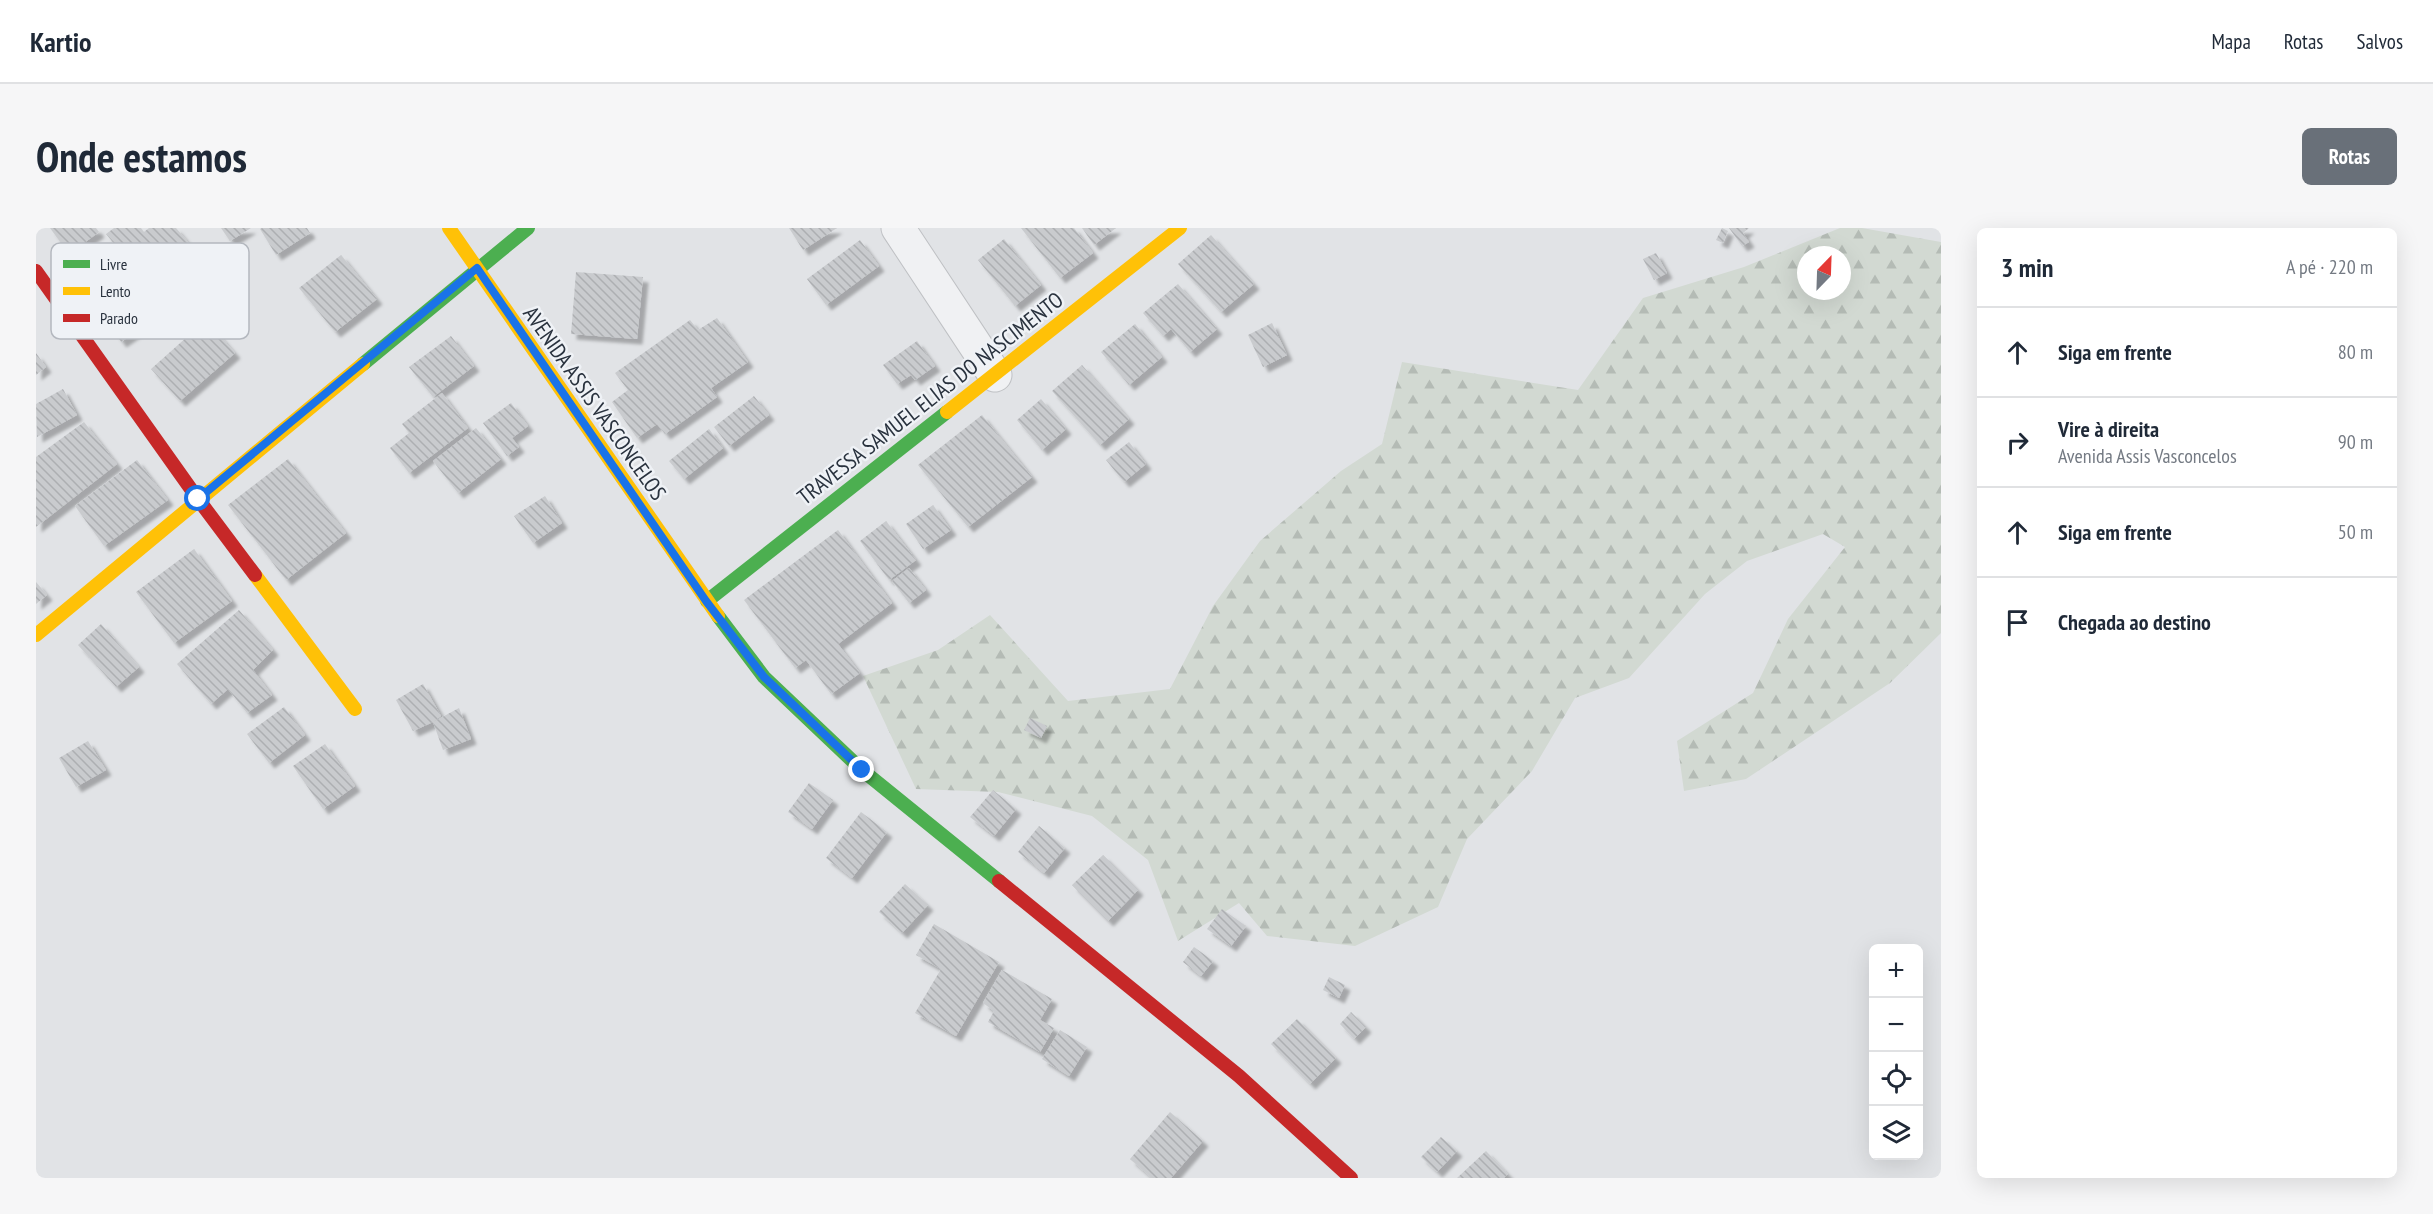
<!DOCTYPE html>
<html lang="pt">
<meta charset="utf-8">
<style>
:root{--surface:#fff;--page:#f6f6f7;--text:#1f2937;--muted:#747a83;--line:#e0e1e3;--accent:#697079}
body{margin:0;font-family:"PT Sans Narrow",sans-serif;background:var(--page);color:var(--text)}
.controls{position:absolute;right:18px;bottom:18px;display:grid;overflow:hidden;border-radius:9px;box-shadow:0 6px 24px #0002}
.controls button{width:54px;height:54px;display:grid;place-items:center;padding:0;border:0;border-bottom:2px solid var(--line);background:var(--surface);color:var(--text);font:30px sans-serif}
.compass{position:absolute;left:1761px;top:18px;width:54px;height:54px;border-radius:50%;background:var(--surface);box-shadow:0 6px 24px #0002;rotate:23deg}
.stop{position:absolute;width:18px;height:18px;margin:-14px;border:4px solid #1a73e8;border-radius:50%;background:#fff}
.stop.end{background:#1a73e8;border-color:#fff;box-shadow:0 2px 6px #0008}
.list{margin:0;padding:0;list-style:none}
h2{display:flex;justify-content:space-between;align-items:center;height:78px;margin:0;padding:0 24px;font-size:26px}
h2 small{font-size:20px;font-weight:400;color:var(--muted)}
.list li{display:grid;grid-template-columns:39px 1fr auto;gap:18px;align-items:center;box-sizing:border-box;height:90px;padding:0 24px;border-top:2px solid var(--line)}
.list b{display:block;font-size:22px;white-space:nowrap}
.list p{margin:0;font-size:20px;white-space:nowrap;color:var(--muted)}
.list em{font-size:20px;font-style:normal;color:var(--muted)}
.icon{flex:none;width:33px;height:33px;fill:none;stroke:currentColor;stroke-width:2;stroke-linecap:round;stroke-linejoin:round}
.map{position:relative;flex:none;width:1905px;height:950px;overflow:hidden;border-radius:9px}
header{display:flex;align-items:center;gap:36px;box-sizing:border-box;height:84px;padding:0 30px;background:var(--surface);border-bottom:2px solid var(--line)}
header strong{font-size:28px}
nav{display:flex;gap:33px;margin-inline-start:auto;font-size:21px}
.intro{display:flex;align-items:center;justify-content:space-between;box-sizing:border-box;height:144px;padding:0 36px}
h1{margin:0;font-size:42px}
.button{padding:15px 27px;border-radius:9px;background:var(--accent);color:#fff;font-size:21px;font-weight:700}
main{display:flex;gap:36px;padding:0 36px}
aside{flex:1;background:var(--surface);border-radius:9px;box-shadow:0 6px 24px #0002}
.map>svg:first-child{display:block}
.forest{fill:url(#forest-firs);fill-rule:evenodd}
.building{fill:url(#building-back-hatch);filter:url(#shadow)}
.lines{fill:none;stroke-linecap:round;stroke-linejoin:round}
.street-casing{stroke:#bfc1c4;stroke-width:35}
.street{stroke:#f0f1f3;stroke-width:33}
.fast{stroke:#4caf50;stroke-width:14}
.slow{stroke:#ffc107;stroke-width:14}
.jam{stroke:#c62828;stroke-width:14}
.route{stroke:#1a73e8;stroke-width:8}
.labels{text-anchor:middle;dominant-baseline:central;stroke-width:5;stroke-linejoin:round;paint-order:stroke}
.street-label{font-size:22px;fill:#29323e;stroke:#eff2f6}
.key{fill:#eff2f6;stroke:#b4b8bf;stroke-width:1.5}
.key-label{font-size:16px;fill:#29323e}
</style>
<header>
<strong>Kartio</strong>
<nav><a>Mapa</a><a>Rotas</a><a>Salvos</a></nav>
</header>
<div class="intro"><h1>Onde estamos</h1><a class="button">Rotas</a></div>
<main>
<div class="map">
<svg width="1905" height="950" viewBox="0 0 1905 950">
<defs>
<pattern id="forest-firs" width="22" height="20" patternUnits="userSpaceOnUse" patternTransform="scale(1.5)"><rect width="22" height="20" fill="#d2d9d2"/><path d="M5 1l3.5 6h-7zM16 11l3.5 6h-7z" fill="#b4bbb5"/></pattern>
<pattern id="building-back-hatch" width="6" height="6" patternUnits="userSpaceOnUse" patternTransform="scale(1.5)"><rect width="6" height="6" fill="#c9cbce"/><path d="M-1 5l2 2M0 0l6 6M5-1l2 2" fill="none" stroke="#adafb2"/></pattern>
<filter id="shadow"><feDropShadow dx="5.5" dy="5.5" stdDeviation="1.5" flood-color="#0004"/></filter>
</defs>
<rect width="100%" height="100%" fill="#e1e3e6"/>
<!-- forest -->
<path class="forest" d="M1804,0H1826L1905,14V405L1854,455L1710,551L1648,563L1641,513L1717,465L1752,391L1809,319L1787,306L1711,333L1669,366L1593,450L1539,470L1496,543L1431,611L1402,679L1319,718L1231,708L1203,675L1142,713L1112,632L1056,588L962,564L880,561L827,448L902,422L954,387L1032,473L1134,461L1177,378L1224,313L1305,243L1346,216L1366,134L1542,162L1607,70L1708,39ZM1770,27H1806V63H1770Z"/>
<!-- building -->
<path class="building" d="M14,0H60L63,4L33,26Z
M78,0H105L108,4L113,0H140L162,26L117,62L70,6Z
M185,0H215L194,13Z
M226,0H271L274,5L240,27L224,1Z
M753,0H801L767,22Z
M985,0H1038L1057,25L1024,50Z
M1046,0H1080L1058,17Z
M1686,0L1692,3L1687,15L1680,12Z
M1693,0H1713L1707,5L1713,14L1706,18Z
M1175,7L1218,56L1185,84L1142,36Z
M968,11L1005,57L979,78L942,32Z
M824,12L843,38L790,77L771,51Z
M1620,25L1631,45L1618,52L1607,31Z
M305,27L341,71L299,104L263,60Z
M540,44L607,49L601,111L535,106Z
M1142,56L1181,101L1154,124L1135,101L1127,108L1107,85Z
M108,68L122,89L85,114L70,93Z
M681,90L712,134L675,160L681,169L629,206L621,196L601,210L576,174L592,162L579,145L654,92L662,102Z
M170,92L199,125L144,173L115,141Z
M1236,95L1251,127L1227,139L1212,107Z
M1099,96L1126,129L1093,157L1065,124Z
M415,108L438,138L397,169L373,139Z
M881,113L899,138L879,152L875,147L861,156L847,137Z
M0,125L10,139L0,147Z
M1046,137L1093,191L1064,217L1016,163Z
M27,161L41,187L1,209L0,176Z
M406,165L432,200L373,245L354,220L373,205L366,196Z
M718,168L733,187L693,218L678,199Z
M1005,171L1030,201L1006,222L981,192Z
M475,175L492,198L476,210L483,219L471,228L447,195Z
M946,187L996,249L932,299L882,237Z
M48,194L81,236L0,299V229Z
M440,200L465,231L422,265L397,233Z
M673,201L687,220L648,251L633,233Z
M1093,214L1110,236L1088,254L1070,232Z
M252,231L310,305L250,352L192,277Z
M101,232L132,272L68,318L39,278Z
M509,268L526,295L497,315L478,288Z
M897,277L915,302L887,321L870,296Z
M850,293L880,332L853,352L824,313Z
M802,302L856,375L802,416L824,445L795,466L770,432L759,440L708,372Z
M158,321L196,373L138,415L100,364Z
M873,340L890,362L873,375L856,353Z
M0,354L11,367L0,376Z
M203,382L237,422L217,442L236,467L211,485L192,461L175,476L141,436Z
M65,396L103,439L80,459L42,417Z
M387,456L405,488L397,494L423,480L435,511L407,522L397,494L377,503L360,472Z
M248,479L269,507L233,535L211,506Z
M994,490L1011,498L1005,510L988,502Z
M52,513L70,542L40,559L23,530Z
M289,516L319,558L287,581L257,538Z
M773,555L797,572L776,601L752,584Z
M957,562L980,581L958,608L934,589Z
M825,584L851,604L816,650L790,630Z
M1003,598L1029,620L1008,645L982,624Z
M1067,627L1102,662L1072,693L1036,657Z
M869,656L892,677L866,705L843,684Z
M1186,681L1210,698L1195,718L1171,701Z
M898,696L963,734L920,808L879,785L905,741L880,727Z
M1158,719L1177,733L1165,748L1147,734Z
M966,742L1016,771L1004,792L1018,800L1004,824L952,794L958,783L947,775Z
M1293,749L1309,757L1303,770L1287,762Z
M1315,784L1330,799L1318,811L1304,796Z
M1261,791L1300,830L1274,856L1235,816Z
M1024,802L1051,819L1033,848L1006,831Z
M1134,884L1167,913L1135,950H1116L1094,931Z
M1405,909L1421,923L1401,944L1385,929Z
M1450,923L1472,946L1468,950H1421Z"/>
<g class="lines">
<defs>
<path id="street" d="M862,0L959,147"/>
</defs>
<!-- street casing -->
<use href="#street" class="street-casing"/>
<!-- street -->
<use href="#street" class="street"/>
<!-- fast -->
<path class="fast" d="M327,136L492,0
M671,373L911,184
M682,388L728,449L826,542L963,653"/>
<!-- slow -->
<path class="slow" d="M413,0L682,388
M911,184L1144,0
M219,347L319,481
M0,407L327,136"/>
<!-- jam -->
<path class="jam" d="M0,43L162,271L219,347
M963,653L1203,848L1315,950"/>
</g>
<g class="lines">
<!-- route -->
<path class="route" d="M162,271L441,40L670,373L728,449L826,542"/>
</g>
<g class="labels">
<!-- street labels -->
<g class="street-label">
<text transform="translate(894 170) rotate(-38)">TRAVESSA SAMUEL ELIAS DO NASCIMENTO</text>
<text transform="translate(559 175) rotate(55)">AVENIDA ASSIS VASCONCELOS</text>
</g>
</g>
<!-- legend -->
<rect x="15" y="15" width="198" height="96" rx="9" class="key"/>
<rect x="27" y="32" width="27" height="8" fill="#4caf50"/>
<rect x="27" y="59" width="27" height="8" fill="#ffc107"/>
<rect x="27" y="86" width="27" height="8" fill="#c62828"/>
<g class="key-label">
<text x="64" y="42">Livre</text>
<text x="64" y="69">Lento</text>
<text x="64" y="96">Parado</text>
</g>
</svg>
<div class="controls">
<button>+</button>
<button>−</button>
<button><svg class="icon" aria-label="locate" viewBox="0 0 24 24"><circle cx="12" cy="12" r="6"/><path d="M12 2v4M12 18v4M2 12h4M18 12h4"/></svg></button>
<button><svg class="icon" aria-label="layers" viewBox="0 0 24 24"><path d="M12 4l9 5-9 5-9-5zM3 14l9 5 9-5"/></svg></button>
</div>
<svg class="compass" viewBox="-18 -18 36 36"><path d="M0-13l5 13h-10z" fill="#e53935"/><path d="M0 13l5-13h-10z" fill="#747a83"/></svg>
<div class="stop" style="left:162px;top:271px"></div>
<div class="stop end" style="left:826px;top:542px"></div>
</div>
<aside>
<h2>3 min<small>A pé · 220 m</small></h2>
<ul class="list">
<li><svg class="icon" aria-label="ahead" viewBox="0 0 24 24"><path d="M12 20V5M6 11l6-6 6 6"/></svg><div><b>Siga em frente</b></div><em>80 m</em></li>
<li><svg class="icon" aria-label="right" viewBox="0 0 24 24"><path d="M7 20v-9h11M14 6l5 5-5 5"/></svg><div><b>Vire à direita</b><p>Avenida Assis Vasconcelos</p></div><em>90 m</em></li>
<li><svg class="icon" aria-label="ahead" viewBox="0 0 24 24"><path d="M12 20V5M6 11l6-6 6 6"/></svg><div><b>Siga em frente</b></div><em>50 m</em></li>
<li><svg class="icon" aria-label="arrive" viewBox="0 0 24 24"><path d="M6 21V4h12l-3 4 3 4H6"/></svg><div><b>Chegada ao destino</b></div></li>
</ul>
</aside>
</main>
